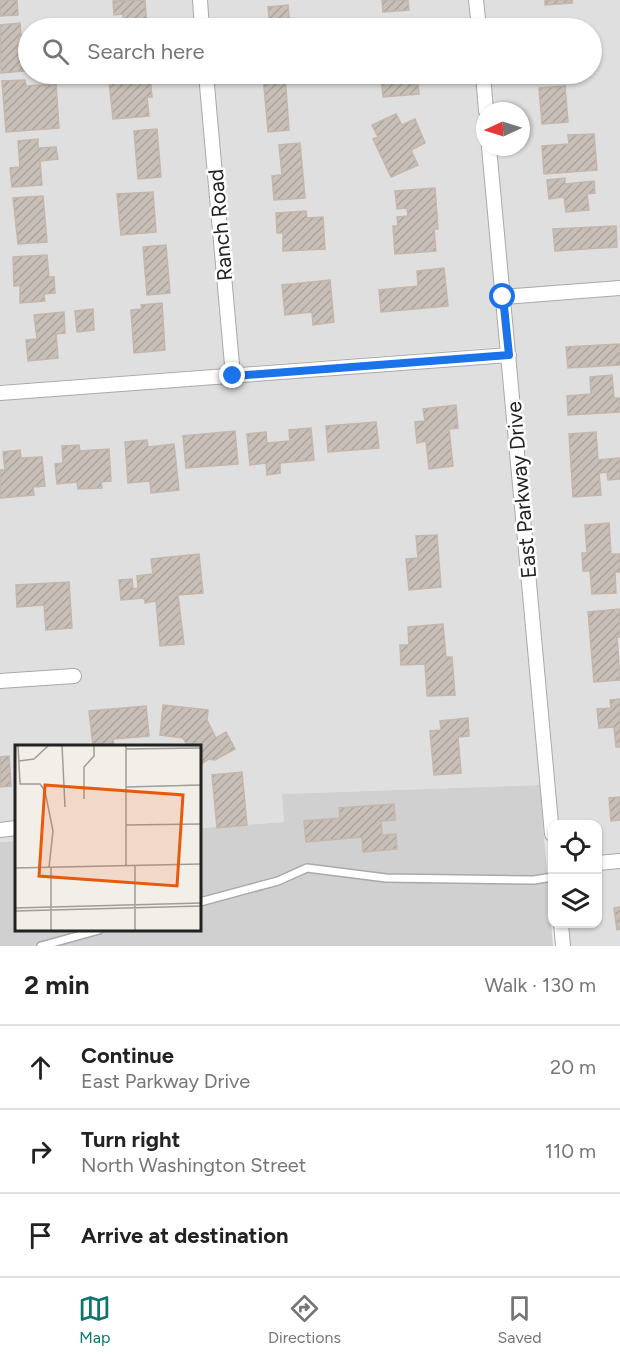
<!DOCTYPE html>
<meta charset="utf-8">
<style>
:root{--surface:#fff;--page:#f6f6f6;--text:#222;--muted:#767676;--line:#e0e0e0;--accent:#0f766e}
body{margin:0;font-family:Figtree,sans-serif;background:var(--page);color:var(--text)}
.controls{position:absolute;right:18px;bottom:18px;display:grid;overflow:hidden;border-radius:12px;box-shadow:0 2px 4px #0004}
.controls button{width:54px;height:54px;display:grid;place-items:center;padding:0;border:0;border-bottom:2px solid var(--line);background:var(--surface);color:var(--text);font:30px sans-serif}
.compass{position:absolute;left:476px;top:102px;width:54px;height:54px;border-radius:50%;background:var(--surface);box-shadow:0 2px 4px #0004;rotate:266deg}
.stop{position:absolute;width:18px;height:18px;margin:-14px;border:4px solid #1a73e8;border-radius:50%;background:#fff}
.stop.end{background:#1a73e8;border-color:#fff;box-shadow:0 2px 6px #0008}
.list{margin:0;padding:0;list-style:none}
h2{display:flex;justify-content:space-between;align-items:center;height:78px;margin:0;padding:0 24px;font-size:26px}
h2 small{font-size:20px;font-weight:400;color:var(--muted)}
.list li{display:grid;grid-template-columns:39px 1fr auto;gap:18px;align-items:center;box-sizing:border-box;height:84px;padding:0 24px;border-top:2px solid var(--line)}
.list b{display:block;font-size:22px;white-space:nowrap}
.list p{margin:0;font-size:20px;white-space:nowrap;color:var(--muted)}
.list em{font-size:20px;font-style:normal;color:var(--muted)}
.icon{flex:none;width:33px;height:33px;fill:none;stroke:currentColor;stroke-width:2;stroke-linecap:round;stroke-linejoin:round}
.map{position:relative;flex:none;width:620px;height:946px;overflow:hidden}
.search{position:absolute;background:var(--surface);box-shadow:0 2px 4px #0004;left:18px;right:18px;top:18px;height:66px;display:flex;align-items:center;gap:15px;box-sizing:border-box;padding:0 21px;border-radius:33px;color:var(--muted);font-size:22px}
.sheet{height:330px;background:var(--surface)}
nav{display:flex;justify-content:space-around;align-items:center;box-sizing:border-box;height:84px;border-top:2px solid var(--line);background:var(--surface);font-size:16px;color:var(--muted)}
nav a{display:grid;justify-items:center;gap:3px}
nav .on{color:var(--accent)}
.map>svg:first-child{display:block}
.residential{fill:#e0dfdf}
.religious{fill:#d0d0d0}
.building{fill:url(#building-hatch);stroke:#c4b6ab;stroke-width:1.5}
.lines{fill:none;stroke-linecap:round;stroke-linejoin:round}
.service-casing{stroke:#a9a9a9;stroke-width:10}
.minor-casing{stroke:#a9a9a9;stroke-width:16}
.service{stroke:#fff;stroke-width:7}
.minor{stroke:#fff;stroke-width:14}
.route{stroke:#1a73e8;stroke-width:8}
.labels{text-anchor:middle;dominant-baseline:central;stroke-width:5;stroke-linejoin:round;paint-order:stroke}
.street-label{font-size:21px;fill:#222;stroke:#fff}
.inset-road{fill:none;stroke:#9f9d99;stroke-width:1.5}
.view{fill:#e8590c;fill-opacity:0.15;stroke:#e8590c;stroke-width:3}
.inset-edge{fill:none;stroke:#222;stroke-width:3}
</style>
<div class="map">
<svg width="620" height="946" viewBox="0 0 620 946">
<defs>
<pattern id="building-hatch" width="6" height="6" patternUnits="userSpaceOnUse" patternTransform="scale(1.5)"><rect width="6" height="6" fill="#c7bfb8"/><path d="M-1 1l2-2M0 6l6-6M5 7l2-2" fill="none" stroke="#aba49e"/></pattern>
</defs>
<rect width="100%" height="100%" fill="#f2efe9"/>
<!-- residential -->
<path class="residential" d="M0,0H468L471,28H28V74H475L501,347L0,385Z
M482,0H620V946H568L566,924H598V824H557L496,147H521V111H492L489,74H592V28H485Z
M502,363L540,785L283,794L284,822L200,828V746H16V841L0,842V399Z"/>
<!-- religious -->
<path class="religious" d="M540,785L553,946H0V842L16,841V930H200V828L284,822L282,794Z"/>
<!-- building -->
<path class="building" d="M0,0H17L18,15L0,16Z
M145,0L147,28H124L123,14L114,15L113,1Z
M382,0H408L409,10L383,12Z
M545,0H572V3L545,5Z
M288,5L290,28H270L268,7Z
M20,23L24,71L1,73L0,25Z
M285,74L289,130L268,132L263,75Z
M381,74H417L419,94L383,97Z
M150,77L152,97H147L149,116L113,119L109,81Z
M25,80L26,86L56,84L59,128L6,132L2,81Z
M565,86L568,122L542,124L539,88Z
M396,114L402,125L415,119L425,143L411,150L418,165L391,177L373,139L378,137L372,125Z
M157,129L161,177L138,179L134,131Z
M594,134L597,170L544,174L542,146L569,144L568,135Z
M38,139V148L56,147L58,159L40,161L42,185L12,187L10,168L20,167L18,141Z
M300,143L305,198L274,200L272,176L282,175L279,145Z
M565,178V184L594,181L595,193L587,194L589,210L566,212L564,197L549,199L547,180Z
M435,188L438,229H434L436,251L395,254L393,226H398L397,217L408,216L407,208L397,209L395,191Z
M153,192L156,232L121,235L117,194Z
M43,196L47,242L18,244L13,198Z
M306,211L307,218L323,217L325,249L283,251V233H277L276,213Z
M616,226L617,247L555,251L553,229Z
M166,245L170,293L147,295L143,247Z
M47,255L49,277H54L55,293L44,294L45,301L20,303V285L14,286L13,257Z
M444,268L448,306L381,312L379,290L418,286L417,271Z
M330,280L334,322L313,325L312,312L285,315L282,285Z
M162,303L165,350L134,353L131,310L142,309L141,305Z
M93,309L94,330L77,332L75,311Z
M64,312L65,333L56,334L58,358L28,361L26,340L37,339L34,315Z
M620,344V365L568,368L566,347Z
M612,375L614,398H620V412L568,415L567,396L591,394L590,377Z
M456,405L458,428L449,429L453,466L429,469L426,441L417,443L415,422L425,421L423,409Z
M376,422L379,448L328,452L326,426Z
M311,428L314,460L280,463V473L267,475L266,463L250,465L247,434L266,432L267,443L290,441L289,430Z
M235,431L238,464L186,468L183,436Z
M596,432L598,460L620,458V479L608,480L607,472L599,473L601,495L573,497L569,434Z
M147,440L148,447L174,444L179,490L151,493L150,481L128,483L125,442Z
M79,445L80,451L109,449L111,481L101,482L102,488L78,489L77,482L57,484L55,464L63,463L62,446Z
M20,450L21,458L42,457L45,486L33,487L34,495L0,498V470H5L3,452Z
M609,523L611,554H620V572H615L616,593L592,594L590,571H583L582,553H587L585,525Z
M437,535L441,587L409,590L406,559L418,558L416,536Z
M199,554L203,593L178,595L184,644L160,646L156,601L145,603L144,598L121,600L119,580L132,579L133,589L138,588L137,576L153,574L151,559Z
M69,582L72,628L46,630L44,605L17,607L16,585Z
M620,609V637H617L620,680L594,682L588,612Z
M443,624L446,657H452L455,695L427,696L425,664L401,665L400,645H409L408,627Z
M620,699V747H616L614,727L599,728L597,709L611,708L610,700Z
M163,705L208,710L207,720L216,738L226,732L235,749L215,760L209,759L200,765V746H188L183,738L160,735Z
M146,706L149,736L113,739L114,746H93L89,711Z
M468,718L469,736L458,737L461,773L434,775L430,731L441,730L440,721Z
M9,756L11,786L0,787V757Z
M242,772L247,825L217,828L212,775Z
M620,797V820L611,821L609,798Z
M394,804L395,820L381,821L382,835L396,834L397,849L363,852L362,837L306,842L304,821L340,818L339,808Z
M620,907V929L617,930L614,908Z"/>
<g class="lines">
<defs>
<path id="service" d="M200,902L278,881L307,868L386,878L534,880L552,877
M41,946L99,930"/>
<path id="minor" d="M200,0L202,28
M476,0L479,28
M206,74L233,376
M483,74L486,111
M489,147L552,834
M503,297L620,288
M0,393L509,355
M0,681L74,676
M0,830L16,828
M598,863L620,861
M561,924L563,946"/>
</defs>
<!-- service casing -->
<use href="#service" class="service-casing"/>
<!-- minor casing -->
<use href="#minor" class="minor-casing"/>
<!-- service -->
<use href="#service" class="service"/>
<!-- minor -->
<use href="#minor" class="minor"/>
</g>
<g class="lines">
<!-- route -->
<path class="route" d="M233,376L509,355L503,297"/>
</g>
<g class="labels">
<!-- street labels -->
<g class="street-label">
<text transform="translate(220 225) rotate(-95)">Ranch Road</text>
<text transform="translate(521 490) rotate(-95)">East Parkway Drive</text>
</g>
</g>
<!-- overview -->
<g transform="translate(15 745)">
<rect width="186" height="186" fill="#f2efe9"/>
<path class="inset-road" d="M3,0L5,39H25L30,46L38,86L34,122M47,0L50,62M111,0V121M111,4L186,3M4,16L19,14L34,0M111,42L186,40M69,54V22L79,11V0M111,80L186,79M120,120V186M0,123L186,119M0,163L186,158M0,166L186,161M36,186V122"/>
<path class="view" d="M30,40L168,50L162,141L24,131Z"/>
<rect width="186" height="186" class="inset-edge"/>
</g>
</svg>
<div class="controls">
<button><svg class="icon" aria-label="locate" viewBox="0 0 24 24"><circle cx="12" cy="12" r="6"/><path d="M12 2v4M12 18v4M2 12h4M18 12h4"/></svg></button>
<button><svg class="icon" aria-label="layers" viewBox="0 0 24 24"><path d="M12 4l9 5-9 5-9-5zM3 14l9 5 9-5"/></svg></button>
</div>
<svg class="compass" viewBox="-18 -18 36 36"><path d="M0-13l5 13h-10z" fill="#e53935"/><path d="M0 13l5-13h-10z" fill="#767676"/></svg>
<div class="stop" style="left:503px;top:297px"></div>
<div class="stop end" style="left:233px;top:376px"></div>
<div class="search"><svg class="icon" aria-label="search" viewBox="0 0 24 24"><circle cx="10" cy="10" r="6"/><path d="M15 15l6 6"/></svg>Search here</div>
</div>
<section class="sheet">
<h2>2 min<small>Walk · 130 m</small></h2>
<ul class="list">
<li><svg class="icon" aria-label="ahead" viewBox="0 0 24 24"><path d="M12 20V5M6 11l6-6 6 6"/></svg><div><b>Continue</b><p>East Parkway Drive</p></div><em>20 m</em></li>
<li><svg class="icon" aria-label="right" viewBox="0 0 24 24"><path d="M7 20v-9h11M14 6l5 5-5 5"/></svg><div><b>Turn right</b><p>North Washington Street</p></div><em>110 m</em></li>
<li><svg class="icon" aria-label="arrive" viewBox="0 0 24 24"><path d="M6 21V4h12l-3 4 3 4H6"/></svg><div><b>Arrive at destination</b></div></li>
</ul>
</section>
<nav>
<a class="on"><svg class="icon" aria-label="map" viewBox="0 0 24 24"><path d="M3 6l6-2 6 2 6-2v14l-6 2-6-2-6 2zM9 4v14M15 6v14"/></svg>Map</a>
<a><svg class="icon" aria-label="directions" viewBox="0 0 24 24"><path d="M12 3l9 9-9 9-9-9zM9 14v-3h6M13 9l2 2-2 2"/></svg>Directions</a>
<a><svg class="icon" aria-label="saved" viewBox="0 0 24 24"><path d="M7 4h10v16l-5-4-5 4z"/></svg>Saved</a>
</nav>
